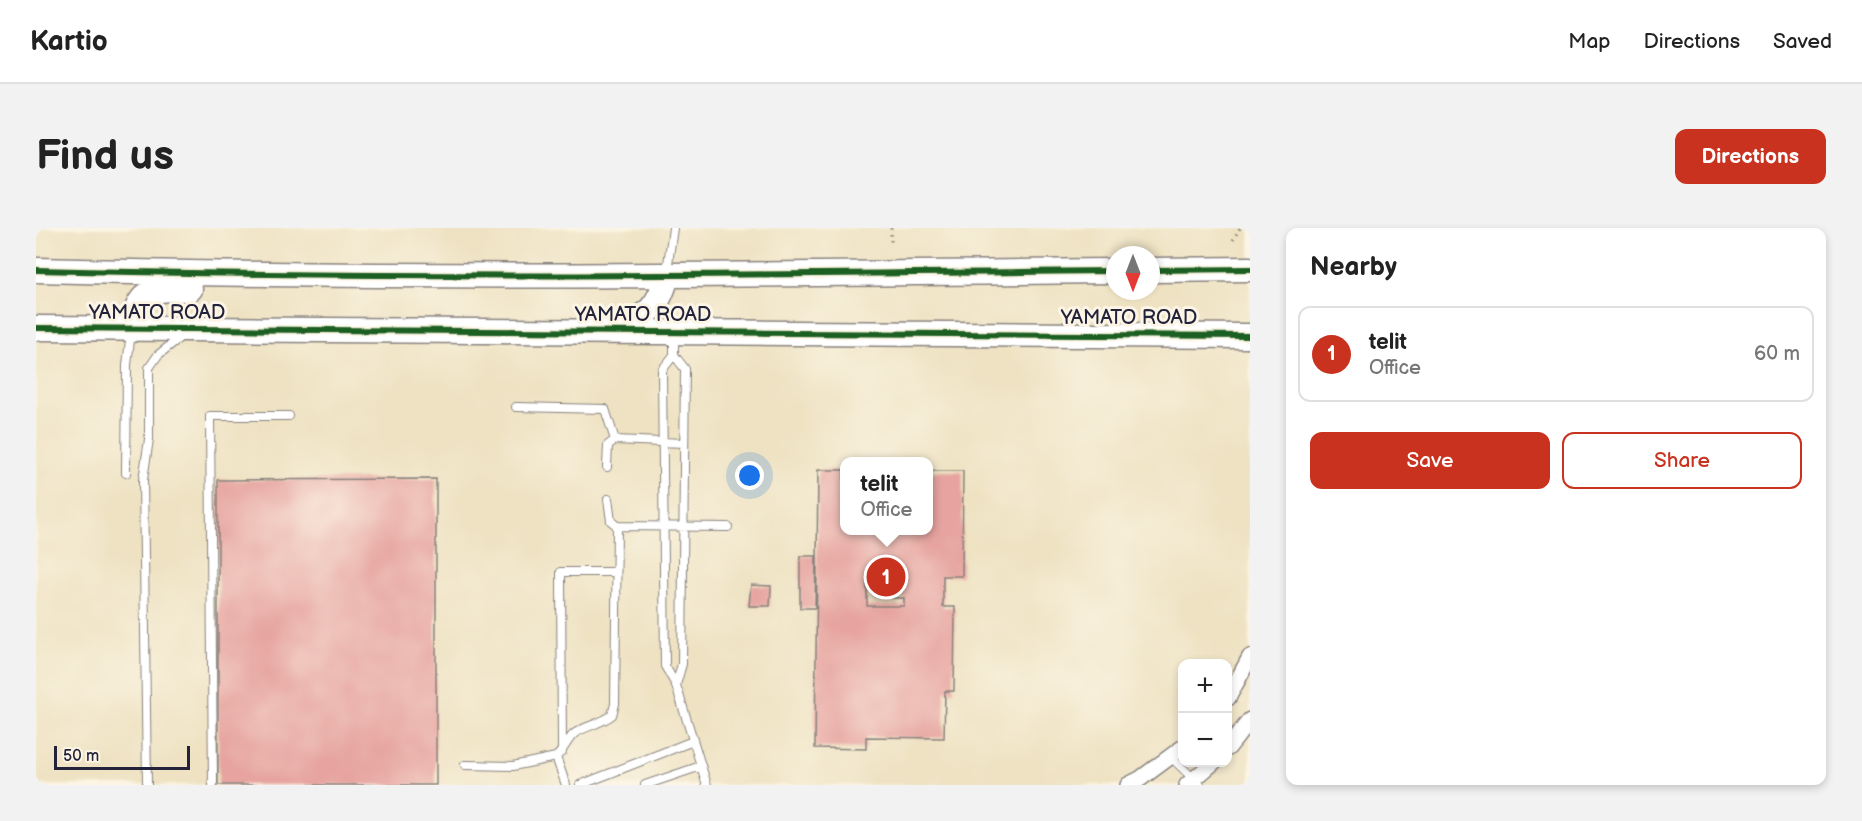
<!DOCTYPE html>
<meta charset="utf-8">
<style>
:root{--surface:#fff;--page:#f2f2f2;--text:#222;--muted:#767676;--line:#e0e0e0;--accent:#c8321e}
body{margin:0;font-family:"Balsamiq Sans",sans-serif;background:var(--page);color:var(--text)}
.controls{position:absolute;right:18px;bottom:18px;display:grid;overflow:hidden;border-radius:12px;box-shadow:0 3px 9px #0003}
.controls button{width:54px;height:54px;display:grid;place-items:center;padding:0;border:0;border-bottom:2px solid var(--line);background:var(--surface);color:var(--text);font:30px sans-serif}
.compass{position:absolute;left:1070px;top:18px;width:54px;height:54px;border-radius:50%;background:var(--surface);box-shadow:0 3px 9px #0003;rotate:180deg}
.scale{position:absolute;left:18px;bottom:15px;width:136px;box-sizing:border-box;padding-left:6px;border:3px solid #22223b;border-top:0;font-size:16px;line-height:21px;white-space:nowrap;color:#22223b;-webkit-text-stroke:4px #fcf5e5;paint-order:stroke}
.you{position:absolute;left:714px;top:248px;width:21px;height:21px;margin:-15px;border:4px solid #fff;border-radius:50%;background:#1a73e8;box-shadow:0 0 0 9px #1a73e833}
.badge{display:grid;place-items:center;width:39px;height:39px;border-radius:50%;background:var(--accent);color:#fff;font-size:20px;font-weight:700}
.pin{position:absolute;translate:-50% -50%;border:3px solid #fff;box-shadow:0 2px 6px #0006}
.popup{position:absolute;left:804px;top:229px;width:93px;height:78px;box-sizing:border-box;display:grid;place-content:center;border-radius:12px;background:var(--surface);filter:drop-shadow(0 2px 4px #0005);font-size:20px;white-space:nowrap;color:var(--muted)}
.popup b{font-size:22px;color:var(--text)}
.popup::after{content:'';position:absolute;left:50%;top:100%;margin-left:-12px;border:12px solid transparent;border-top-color:var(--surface)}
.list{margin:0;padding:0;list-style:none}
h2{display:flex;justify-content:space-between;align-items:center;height:78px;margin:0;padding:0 24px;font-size:26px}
h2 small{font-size:20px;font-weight:400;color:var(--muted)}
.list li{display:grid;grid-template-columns:39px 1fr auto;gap:18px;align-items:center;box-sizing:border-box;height:96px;margin:0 12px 12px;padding:0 12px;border:2px solid var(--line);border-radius:12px}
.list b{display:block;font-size:22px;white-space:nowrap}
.list p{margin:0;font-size:20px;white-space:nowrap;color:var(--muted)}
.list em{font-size:20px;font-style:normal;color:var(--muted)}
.actions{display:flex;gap:12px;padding:18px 24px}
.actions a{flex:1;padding:14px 0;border:2px solid var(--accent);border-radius:12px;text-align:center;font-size:21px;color:var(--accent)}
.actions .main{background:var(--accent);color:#fff}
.map{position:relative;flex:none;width:1214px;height:557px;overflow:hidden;border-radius:12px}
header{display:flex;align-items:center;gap:36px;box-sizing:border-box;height:84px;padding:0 30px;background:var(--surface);border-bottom:2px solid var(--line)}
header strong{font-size:28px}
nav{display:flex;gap:33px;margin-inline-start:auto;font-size:21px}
.intro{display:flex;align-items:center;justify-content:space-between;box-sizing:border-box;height:144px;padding:0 36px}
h1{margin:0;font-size:42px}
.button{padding:15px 27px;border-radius:12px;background:var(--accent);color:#fff;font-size:21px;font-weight:700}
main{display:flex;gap:36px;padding:0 36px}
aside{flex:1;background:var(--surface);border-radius:12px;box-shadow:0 3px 9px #0003}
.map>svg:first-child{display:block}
.building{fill:#e6a39f;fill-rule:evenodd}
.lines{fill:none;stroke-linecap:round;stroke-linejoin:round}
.service-casing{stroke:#88827e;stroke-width:10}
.minor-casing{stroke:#88827e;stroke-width:18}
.primary-casing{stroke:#88827e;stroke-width:27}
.path{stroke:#88827e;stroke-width:3;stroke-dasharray:1.5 4.5;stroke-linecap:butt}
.service{stroke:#fff;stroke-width:8}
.minor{stroke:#fff;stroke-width:15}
.primary{stroke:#fff;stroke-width:24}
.cycleway-casing{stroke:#fcf5e5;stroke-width:10}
.cycleway{stroke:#1b5e20;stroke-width:6}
.labels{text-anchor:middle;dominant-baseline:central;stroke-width:6;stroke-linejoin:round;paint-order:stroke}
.street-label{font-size:20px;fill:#22223b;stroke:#fcf5e5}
</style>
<header>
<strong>Kartio</strong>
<nav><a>Map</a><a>Directions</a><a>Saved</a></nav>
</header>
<div class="intro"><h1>Find us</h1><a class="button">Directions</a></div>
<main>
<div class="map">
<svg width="1214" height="557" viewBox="0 0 1214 557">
<rect width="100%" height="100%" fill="#fcf5e5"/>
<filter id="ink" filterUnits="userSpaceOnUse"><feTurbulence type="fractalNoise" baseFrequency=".0167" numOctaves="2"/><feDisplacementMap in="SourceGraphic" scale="12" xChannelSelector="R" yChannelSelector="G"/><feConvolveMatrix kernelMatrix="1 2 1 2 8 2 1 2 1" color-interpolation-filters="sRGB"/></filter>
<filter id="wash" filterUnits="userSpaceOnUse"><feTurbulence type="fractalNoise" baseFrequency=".008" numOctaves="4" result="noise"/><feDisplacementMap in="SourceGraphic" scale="24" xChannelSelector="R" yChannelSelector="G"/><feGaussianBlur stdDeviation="1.35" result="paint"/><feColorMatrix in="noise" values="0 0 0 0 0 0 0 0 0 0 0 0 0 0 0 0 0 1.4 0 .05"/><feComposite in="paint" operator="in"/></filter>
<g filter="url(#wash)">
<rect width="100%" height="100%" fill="#eee2c2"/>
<g id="blocks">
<!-- building -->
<path class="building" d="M782,242H808V302H892V243H927L926,348H907V379H919L918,463H909L908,510L830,509V521L779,520ZM831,347H868V356L855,355V370H868V378H831Z
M400,251V557H182V252Z
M764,328H780L779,380H764Z
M715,357L735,358L734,378H713Z"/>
</g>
</g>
<g filter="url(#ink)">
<use href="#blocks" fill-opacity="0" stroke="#88827e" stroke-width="1.5"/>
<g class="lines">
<defs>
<path id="service" d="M631,43L637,0
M638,108V127L649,141L646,436L640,457
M638,127L626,142L629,438L640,457L671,557
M480,179L569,181L579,212
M571,239L572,217L579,212L648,215
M90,245L91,137L95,104
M572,271L575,293L581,298L692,299
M526,524L525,344H580
M520,529C528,522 531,512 538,506C548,498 565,496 576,487L579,476L581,298
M1135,529L1164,557
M429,537L477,538L520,529L530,557
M111,557L107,252L113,211V140L122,127L147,107
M177,557L174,188H253
M544,557L657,513
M609,557L665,538"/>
<path id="minor" d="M1192,470L1214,429
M1192,520L1214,492
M1092,557L1104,551L1146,520
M1151,557L1178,534"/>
<path id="primary" d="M0,42C360,51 719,47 1079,43
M1115,42L1214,41
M0,100L1214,108
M583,100C613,86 622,81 631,48
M96,102C102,60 116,61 154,61"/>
</defs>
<!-- service casing -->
<use href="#service" class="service-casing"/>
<!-- minor casing -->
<use href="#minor" class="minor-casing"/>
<!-- primary casing -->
<use href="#primary" class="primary-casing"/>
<!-- path -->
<path class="path" d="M855,0V17
M1197,12L1204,0"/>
<!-- service -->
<use href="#service" class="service"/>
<!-- minor -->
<use href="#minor" class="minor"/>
<!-- primary -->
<use href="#primary" class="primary"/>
<defs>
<path id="cycleway" d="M0,42C360,51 719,47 1079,43
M1115,42L1214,41
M0,100L1214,108"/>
</defs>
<!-- cycleway casing -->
<use href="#cycleway" class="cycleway-casing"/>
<!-- cycleway -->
<use href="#cycleway" class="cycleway"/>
</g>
</g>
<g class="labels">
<!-- street labels -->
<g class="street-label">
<text x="121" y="85">YAMATO ROAD</text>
<text x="607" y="87">YAMATO ROAD</text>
<text x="1093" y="90">YAMATO ROAD</text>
</g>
</g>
</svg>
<div class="controls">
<button>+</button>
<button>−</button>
</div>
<svg class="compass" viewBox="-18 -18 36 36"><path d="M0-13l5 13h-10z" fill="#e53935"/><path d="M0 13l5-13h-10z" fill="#767676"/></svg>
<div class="scale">50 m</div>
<div class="you"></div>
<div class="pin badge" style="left:850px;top:349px">1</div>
<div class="popup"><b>telit</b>Office</div>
</div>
<aside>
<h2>Nearby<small></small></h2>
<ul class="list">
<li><span class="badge">1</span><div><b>telit</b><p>Office</p></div><em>60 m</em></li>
</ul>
<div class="actions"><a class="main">Save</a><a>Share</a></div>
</aside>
</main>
